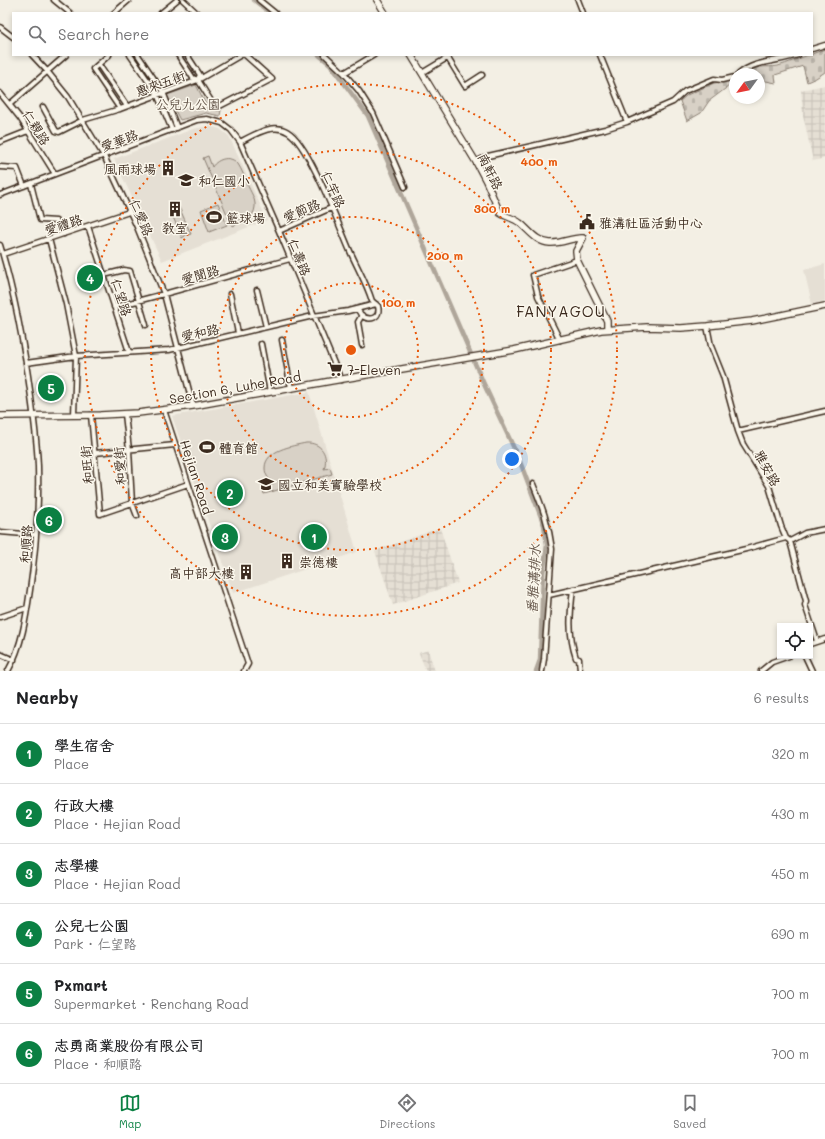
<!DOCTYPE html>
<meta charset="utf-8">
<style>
:root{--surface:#fff;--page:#f6f6f6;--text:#202124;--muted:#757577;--line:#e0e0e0;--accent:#0b8043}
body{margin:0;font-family:Mali,"LXGW WenKai TC",sans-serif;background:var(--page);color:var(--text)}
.controls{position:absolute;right:12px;bottom:12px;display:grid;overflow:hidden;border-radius:0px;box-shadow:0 2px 6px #0003}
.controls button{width:36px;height:36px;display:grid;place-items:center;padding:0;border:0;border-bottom:1px solid var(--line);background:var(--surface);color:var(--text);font:20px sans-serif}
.compass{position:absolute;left:729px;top:68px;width:36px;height:36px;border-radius:50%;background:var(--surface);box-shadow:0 2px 6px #0003;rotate:237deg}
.you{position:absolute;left:512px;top:459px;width:14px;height:14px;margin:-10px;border:3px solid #fff;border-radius:50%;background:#1a73e8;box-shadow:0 0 0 6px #1a73e833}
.badge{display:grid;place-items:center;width:26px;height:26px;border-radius:50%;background:var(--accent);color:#fff;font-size:13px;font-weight:700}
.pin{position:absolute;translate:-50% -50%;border:2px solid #fff;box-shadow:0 1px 4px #0006}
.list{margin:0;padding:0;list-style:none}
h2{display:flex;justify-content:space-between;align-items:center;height:52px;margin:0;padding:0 16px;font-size:17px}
h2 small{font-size:13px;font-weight:400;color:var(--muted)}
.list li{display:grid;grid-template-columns:26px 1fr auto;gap:12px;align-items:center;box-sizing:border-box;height:60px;padding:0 16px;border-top:1px solid var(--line)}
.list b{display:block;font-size:15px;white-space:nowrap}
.list p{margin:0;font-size:13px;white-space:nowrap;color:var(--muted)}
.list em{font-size:13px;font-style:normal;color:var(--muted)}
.icon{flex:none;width:22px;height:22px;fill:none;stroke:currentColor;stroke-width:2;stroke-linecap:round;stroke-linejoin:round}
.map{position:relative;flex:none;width:825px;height:671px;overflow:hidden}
.search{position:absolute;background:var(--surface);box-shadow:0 2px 6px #0003;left:12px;right:12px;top:12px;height:44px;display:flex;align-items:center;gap:10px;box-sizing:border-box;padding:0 14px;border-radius:0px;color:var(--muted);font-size:15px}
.sheet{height:412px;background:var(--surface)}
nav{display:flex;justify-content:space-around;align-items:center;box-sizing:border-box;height:56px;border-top:1px solid var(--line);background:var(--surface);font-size:11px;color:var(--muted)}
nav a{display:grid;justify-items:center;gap:2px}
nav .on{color:var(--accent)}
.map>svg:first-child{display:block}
.built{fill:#e5dfd4}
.industrial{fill:url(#industrial-grid)}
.grass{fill:url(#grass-dots);stroke:#8a7e72}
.cemetery{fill:url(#cemetery-stones);stroke:#8a7e72}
.park{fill:#d8d1c6;stroke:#8a7e72}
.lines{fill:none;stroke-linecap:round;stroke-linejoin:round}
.canal{stroke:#afa69a;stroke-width:4.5}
.street-casing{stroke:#3b2a1e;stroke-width:7}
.secondary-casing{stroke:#3b2a1e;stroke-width:8}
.street{stroke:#fbf7ec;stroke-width:4}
.secondary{stroke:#fbf7ec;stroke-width:5.5}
.ring{fill:none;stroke:#e8590c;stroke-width:2;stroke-dasharray:2 4}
.labels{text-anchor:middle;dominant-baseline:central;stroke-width:3;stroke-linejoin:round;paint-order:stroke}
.street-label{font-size:13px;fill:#3b2a1e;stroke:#fbf7ec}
.park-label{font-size:13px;fill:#625448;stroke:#fbf7ec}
.poi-label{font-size:13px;fill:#3b2a1e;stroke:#fbf7ec;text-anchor:start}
.water-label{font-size:14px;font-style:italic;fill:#645549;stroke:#fbf7ec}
.quarter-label{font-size:15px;letter-spacing:1px;fill:#3b2a1e;stroke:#fbf7ec}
.centre{fill:#e8590c;stroke:#fbf7ec;stroke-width:2}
.ring-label{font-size:12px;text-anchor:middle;font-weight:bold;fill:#e8590c;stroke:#fbf7ec;stroke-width:3;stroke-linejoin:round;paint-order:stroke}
</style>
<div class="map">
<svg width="825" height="671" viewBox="0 0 825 671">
<defs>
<pattern id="industrial-grid" width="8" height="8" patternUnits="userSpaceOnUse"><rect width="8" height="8" fill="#e5dfd4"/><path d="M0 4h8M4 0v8" fill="none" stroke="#c5c0b6"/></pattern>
<pattern id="grass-dots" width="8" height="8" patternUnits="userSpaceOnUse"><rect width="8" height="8" fill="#d8d1c6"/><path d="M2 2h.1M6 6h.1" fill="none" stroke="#bab4aa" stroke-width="1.8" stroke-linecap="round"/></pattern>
<pattern id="cemetery-stones" width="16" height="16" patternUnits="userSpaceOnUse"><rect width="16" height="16" fill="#d8d1c6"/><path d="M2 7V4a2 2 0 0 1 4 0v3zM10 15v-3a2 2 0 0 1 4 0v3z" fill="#bab4aa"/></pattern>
</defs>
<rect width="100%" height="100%" fill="#f3efe4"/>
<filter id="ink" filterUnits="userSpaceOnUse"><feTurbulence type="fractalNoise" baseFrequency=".025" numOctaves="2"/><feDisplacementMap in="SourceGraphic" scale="8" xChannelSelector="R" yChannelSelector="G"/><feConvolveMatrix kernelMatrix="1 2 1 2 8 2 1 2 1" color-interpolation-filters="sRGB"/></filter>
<g filter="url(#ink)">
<!-- built -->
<path class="built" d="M209,126L220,129L229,136L267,220L162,261L114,159L193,129Z
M825,264V301L812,304L804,270Z
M309,392L357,552L233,593L172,416Z"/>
<!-- industrial -->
<path class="industrial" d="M825,85V158L813,161L803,115L801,90Z
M440,528L458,583L393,605L375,551Z
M428,650L435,671H426L419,653Z"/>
<!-- grass -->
<path class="grass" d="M179,207L191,234L188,235L186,234L185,236L182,238L170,210H175Z"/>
<!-- cemetery -->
<path class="cemetery" d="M825,49V72L816,78L807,82L803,66L775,75L776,83L761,80L759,81V74H744C752,64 767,68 778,66C788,63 798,59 808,55H812V54Z
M731,80L733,83L709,101L701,113L687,121L680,101L687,95L714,83Z"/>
<!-- park -->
<path class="park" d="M196,85L206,104L221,110L220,116L206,113L180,120L167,95Z
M208,156L212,167C218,158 231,155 238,164C242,170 245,178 247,184C250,191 256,199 255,207C254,218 244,222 234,219L236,225L232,226L203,158Z
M218,203L227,225L209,232L201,210Z
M96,269L100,283L83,287L79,274Z
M306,443C321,442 329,455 324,469L330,468L332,474L264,494L262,488L274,484C269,480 265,475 265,468C265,450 292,446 306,443Z"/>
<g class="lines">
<!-- canal -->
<path class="canal" d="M254,0L270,13
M319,55L330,64L368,116L483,382L519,459L544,525L547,545L543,573L540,660L536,671"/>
<defs>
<path id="street" d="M54,0L70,13
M183,0L197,13
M259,0L275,13
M578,0L583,13
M114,13L129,0
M161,13L177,0
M0,27L13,37
M812,49L825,45
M32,55L47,71L68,97L104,156L137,227L164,294L193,406
M109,55L93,69L120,109
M130,55L157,94L172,130
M138,55L163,92L177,128
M178,55L193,78L198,80
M187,55L200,75L198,79
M325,55L344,73L359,91L373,113L405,187
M446,55L465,86L482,75
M600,55L627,122
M99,65L127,106
M344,73L374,55
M422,73L447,58
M739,74C755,60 778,62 798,55
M198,80L213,104L218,107L272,79L245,55
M0,93L20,118L55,174
M10,104L66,55
M43,107L56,131L59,132L83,120L120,109L198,80L241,55
M0,142L28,131
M240,142C254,135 273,122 288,132C309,144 339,226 350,251C357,267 367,284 372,301L378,306C381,318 370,322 361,315C360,313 359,311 357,309
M476,162L488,156L605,129L627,122L673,102L685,91L714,79L722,80L735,77
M0,167L17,168L24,186
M31,184L40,220L56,221L64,234
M0,195L197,120L207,119L222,123L231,130L240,142L279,231L341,380
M88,226L129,352
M279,231L331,208
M49,239L66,304L76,356L74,415
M0,245C15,295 24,345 31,397C34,419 37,443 38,466C39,507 36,549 30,590C26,618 22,646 8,671
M3,254L129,212
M104,275L124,270L130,271L146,325
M257,290L266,327
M230,294L238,333
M114,307L164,294L290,259
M362,315L358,322L362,345
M707,326L711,346L723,376L738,431L743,444L769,486L781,526L786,538L790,541L806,601L805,605L817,641
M282,340L291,388
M560,340L538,296L533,275L577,260
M261,344L270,392
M26,363L76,356L169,350L313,316L348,311L376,304
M164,410L248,664L244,671
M125,414L129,450L132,503L137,516
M91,415L100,514L188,484
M738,431L825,411
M95,453L175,445
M533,484C542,506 549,525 552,549L544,659L542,671
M0,532L36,535
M790,541L805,533L825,529
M573,589C570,614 568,634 576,658L579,659L580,671
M549,595L746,549L786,538
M0,617L27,608
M810,644L825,639
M0,654L14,660
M805,656L812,671
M761,671L772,662L789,656"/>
<path id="secondary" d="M377,0L385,13
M411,55L476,162L486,181L500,213C506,217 514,218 520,223C529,230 536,242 550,243C562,244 572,237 583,238L576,251L577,260L607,321V329
M0,416L100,415L138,413L193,406L331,381L514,350L601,330L647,327L681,328L707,326L752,321L825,306"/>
</defs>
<!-- street casing -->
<use href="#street" class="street-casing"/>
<!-- secondary casing -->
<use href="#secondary" class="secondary-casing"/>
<!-- street -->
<use href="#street" class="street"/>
<!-- secondary -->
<use href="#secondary" class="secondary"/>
</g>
</g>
<!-- distance rings -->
<g class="ring">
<circle cx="351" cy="350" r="67"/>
<circle cx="351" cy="350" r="133"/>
<circle cx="351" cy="350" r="200"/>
<circle cx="351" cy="350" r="266"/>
</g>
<!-- icons -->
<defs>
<symbol id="building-bare" viewBox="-9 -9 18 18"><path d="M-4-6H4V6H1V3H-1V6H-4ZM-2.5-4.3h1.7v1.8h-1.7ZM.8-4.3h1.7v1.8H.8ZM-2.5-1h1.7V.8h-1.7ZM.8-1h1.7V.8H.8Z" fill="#3b2a1e" stroke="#fbf7ec" stroke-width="2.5" paint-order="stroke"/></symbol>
<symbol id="school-bare" viewBox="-9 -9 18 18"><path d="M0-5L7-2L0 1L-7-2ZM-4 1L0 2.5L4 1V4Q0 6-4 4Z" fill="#3b2a1e" stroke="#fbf7ec" stroke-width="2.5" paint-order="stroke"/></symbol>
<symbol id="stadium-bare" viewBox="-9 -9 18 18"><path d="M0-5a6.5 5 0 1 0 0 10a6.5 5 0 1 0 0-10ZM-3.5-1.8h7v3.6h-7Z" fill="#3b2a1e" stroke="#fbf7ec" stroke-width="2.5" paint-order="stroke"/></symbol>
<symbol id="civic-bare" viewBox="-9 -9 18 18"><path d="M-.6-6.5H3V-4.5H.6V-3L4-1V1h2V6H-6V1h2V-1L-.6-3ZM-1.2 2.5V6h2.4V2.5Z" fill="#3b2a1e" stroke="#fbf7ec" stroke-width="2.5" paint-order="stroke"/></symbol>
<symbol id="supermarket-bare" viewBox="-9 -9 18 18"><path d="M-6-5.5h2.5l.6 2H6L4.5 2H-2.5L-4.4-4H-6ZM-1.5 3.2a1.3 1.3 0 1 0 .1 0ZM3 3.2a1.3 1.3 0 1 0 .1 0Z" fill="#3b2a1e" stroke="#fbf7ec" stroke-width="2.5" paint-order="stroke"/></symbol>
</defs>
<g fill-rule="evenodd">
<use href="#building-bare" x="157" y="157" width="22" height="22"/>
<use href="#school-bare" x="175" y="169" width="22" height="22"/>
<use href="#building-bare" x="164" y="198" width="22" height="22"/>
<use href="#stadium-bare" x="203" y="206" width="22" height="22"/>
<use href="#civic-bare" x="576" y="211" width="22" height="22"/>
<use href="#supermarket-bare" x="324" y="358" width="22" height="22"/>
<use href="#stadium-bare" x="196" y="436" width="22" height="22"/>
<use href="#school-bare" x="255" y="473" width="22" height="22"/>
<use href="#building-bare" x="276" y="550" width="22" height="22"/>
<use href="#building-bare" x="235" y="561" width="22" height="22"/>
</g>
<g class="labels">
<!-- street labels -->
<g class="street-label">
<text transform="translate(160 83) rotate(-20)">惠來五街</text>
<text transform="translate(37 127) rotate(58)">仁親路</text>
<text transform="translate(119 140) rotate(-21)">愛華路</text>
<text transform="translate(491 171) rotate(64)">南軒路</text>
<text transform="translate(334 189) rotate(66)">仁宇路</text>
<text transform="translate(301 210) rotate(-23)">愛節路</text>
<text transform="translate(142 217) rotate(66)">仁愛路</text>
<text transform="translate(63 224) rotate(-18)">愛禮路</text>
<text transform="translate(300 257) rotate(68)">仁壽路</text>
<text transform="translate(200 274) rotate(-16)">愛聞路</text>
<text transform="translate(122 297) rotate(72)">仁望路</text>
<text transform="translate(200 332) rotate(-13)">愛和路</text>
<text transform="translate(235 387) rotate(-10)">Section 6, Luhe Road</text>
<text transform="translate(86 465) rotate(-95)">和旺街</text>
<text transform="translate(119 466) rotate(-94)">和愛街</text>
<text transform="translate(768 468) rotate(61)">雅安路</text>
<text transform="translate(197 477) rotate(72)">Hejian Road</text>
<text transform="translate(25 544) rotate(-86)">和順路</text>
</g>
<!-- park labels -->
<g class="park-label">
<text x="188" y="103">公兒九公園</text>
</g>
<!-- poi labels -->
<g class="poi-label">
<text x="156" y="168" text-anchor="end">風雨球場</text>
<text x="198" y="180">和仁國小</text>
<text x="226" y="217">籃球場</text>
<text x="599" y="222">雅溝社區活動中心</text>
<text x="175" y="227" text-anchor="middle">教室</text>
<text x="347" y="369">7-Eleven</text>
<text x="219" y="447">體育館</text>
<text x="278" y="484">國立和美實驗學校</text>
<text x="299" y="561">崇德樓</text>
<text x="234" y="572" text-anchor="end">高中部大樓</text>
</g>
<!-- water labels -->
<g class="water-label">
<text transform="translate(533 579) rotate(-87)">番雅溝排水</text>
</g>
<!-- quarter labels -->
<g class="quarter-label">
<text x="561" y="311">FANYAGOU</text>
</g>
</g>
<circle cx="351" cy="350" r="6" class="centre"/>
<g class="ring-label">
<text x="539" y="166">400 m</text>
<text x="492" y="213">300 m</text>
<text x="445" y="260">200 m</text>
<text x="398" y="307">100 m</text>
</g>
</svg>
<div class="controls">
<button><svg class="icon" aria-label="locate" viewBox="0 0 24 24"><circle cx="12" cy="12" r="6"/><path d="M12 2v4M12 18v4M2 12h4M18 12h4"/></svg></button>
</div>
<svg class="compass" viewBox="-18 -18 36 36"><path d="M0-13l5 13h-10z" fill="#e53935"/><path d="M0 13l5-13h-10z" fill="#757577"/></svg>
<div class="you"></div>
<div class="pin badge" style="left:314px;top:537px">1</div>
<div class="pin badge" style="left:230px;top:493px">2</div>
<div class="pin badge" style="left:225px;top:537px">3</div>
<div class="pin badge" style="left:90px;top:278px">4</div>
<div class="pin badge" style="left:51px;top:388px">5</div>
<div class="pin badge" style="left:49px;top:520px">6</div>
<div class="search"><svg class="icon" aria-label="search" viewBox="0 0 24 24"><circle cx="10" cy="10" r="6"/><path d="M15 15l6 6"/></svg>Search here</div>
</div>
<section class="sheet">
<h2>Nearby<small>6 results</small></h2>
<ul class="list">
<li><span class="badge">1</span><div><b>學生宿舍</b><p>Place</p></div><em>320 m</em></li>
<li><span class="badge">2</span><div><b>行政大樓</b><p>Place · Hejian Road</p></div><em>430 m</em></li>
<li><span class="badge">3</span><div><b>志學樓</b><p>Place · Hejian Road</p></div><em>450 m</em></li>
<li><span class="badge">4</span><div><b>公兒七公園</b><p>Park · 仁望路</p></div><em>690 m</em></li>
<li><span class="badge">5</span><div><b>Pxmart</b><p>Supermarket · Renchang Road</p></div><em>700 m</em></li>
<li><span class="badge">6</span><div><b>志勇商業股份有限公司</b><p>Place · 和順路</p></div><em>700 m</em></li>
</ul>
</section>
<nav>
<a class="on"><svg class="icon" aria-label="map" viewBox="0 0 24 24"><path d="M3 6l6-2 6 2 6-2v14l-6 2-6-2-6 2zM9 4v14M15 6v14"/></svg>Map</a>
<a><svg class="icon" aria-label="directions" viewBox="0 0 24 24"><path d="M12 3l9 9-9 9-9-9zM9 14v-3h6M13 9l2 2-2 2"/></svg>Directions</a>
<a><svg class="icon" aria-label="saved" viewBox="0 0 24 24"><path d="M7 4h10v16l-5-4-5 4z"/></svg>Saved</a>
</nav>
